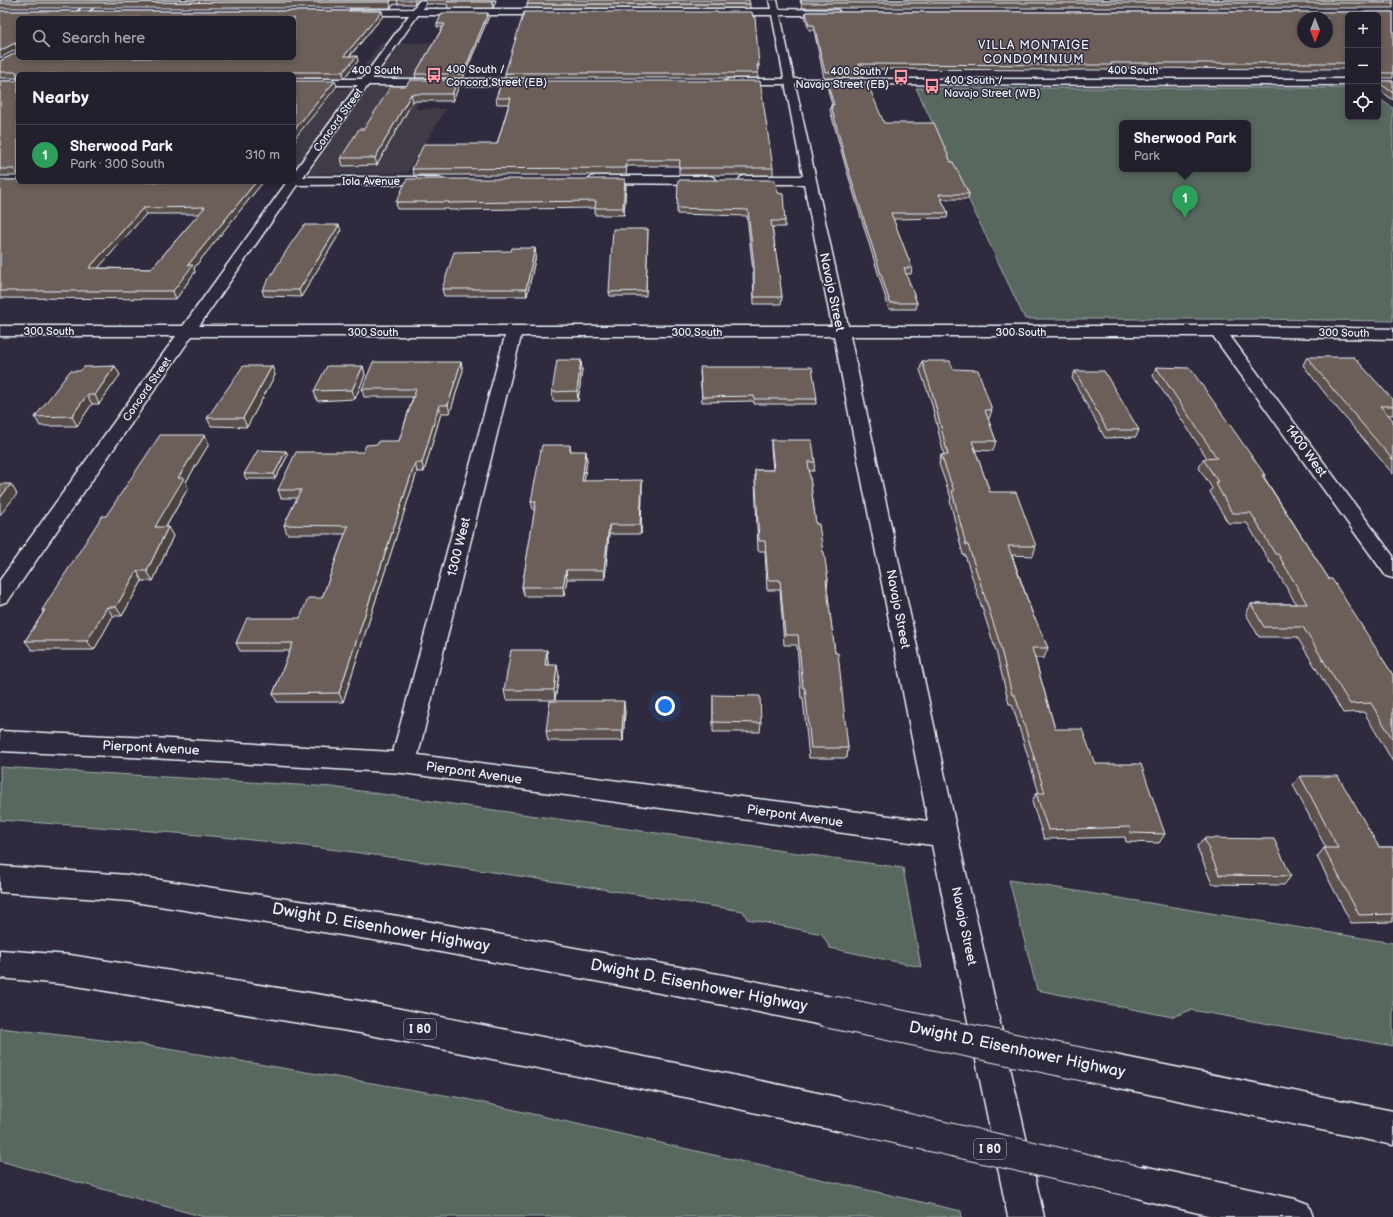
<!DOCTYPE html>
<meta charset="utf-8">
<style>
:root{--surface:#23202e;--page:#2f2d3a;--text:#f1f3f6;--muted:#a3a3aa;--line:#403e4a;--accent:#d93025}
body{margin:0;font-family:"Balsamiq Sans",sans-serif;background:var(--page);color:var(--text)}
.controls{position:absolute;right:12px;top:12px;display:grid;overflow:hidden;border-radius:6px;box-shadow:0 2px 6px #0003}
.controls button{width:36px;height:36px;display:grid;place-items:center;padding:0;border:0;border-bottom:1px solid var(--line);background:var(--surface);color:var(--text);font:20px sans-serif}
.compass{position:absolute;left:1297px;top:12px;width:36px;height:36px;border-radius:50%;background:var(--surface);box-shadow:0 2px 6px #0003;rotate:180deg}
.you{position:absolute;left:665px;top:706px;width:14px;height:14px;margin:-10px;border:3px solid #fff;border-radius:50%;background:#1a73e8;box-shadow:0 0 0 6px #1a73e833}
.badge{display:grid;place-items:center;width:26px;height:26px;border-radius:50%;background:var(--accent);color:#fff;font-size:13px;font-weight:700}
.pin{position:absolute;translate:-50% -33px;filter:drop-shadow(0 1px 2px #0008)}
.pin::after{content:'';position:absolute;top:21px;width:14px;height:12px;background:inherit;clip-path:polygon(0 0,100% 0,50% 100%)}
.popup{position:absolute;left:1119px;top:120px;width:132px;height:52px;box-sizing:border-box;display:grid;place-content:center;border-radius:6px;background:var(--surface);filter:drop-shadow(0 1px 3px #0005);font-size:13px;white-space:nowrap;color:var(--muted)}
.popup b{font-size:15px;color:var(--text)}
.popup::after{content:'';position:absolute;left:50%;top:100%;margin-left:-8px;border:8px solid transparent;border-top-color:var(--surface)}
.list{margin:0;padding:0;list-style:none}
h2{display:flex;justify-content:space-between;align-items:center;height:52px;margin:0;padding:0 16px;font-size:17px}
h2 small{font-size:13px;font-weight:400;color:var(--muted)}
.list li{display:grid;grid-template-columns:26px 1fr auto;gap:12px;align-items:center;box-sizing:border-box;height:60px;padding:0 16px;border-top:1px solid var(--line)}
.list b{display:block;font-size:15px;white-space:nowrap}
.list p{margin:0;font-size:13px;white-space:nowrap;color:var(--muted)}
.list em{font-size:13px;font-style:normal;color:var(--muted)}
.icon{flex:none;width:22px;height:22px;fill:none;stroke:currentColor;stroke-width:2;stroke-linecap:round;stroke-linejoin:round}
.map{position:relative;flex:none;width:1393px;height:1217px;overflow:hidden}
.search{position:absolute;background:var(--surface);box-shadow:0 2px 6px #0003;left:16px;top:16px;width:280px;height:44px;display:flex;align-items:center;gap:10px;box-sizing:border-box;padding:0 14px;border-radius:6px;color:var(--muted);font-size:15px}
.panel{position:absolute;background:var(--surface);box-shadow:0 2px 6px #0003;left:16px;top:72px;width:280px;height:112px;border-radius:6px}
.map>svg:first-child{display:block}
.built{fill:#413a46}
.green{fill:#59685e;stroke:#a0acab;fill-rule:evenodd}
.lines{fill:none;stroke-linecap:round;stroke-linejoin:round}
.street-casing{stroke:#e8f1f8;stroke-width:3}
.secondary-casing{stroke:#e8f1f8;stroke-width:3}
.highway-casing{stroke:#e8f1f8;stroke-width:3}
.street{fill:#2f2a3d;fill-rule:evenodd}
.secondary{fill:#2f2a3d;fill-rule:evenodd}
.highway{fill:#2f2a3d;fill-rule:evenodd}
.highway-bridge-casing{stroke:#e8f1f8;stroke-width:34;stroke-linecap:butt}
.highway-bridge{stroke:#2f2a3d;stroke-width:32}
.wall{fill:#5d514d;stroke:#e8f1f8;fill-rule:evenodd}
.shaded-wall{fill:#4c423f;stroke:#e8f1f8}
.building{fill:#6c5e5a;stroke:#e8f1f8;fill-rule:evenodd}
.labels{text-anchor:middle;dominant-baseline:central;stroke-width:3;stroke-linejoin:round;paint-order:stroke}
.far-poi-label{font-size:11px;fill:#e8f1f8;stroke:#2f2a3d;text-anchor:start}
.far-street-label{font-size:11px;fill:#e8f1f8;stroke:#2f2a3d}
.far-neighbourhood-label{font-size:12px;letter-spacing:1px;fill:#e8f1f8;stroke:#2f2a3d}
.shield{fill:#2f2a3d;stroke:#b0b5c0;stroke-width:1}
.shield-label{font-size:12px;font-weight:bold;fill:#e8f1f8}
.street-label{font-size:13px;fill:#e8f1f8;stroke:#2f2a3d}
.near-street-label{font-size:16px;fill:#e8f1f8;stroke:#2f2a3d}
</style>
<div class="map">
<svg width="1393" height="1217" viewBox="0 0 1393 1217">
<rect width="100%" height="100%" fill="#2f2a3d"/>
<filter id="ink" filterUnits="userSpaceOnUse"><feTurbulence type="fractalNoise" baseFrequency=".025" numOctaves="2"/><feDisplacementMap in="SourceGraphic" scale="8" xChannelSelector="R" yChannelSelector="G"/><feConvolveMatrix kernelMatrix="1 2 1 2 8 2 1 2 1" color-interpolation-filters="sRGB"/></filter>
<g filter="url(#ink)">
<!-- built -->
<path class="built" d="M481,42L465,75H432L415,109H446L407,173L294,174V89H347L381,43Z"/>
<!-- green -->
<path class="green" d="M916,88H1348V117H1378V98L1393,108V321L1258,319H1025ZM1122,123H1248V169H1122Z
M0,767L332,787L903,868L921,967L830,948L822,934L747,919L743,911C592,888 440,862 289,844C193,833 96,827 0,820Z
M1009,880L1393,943V1046L1191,1010L1172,1017L1037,990Z
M0,1028L138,1044L462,1098L961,1211L962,1217H204L0,1161Z"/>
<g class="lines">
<defs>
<path id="street" d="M94,0H104L78,18H68Z
M422,0L426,3L422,9H771L769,0H777L779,9L838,10L839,12L838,14L835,15H780L848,326H1249L1393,329V339L1230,336L1393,556V578L1386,576L1213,336H850L963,860L1044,1217H1008L932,845L403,773L152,758L0,751V731L152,738L393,752L505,336H192L8,601L0,604V580L176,336H0V326H183L287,182H294V172L409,15H353L349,12L350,10L413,9L419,1ZM418,15H772L803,176H745L741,177L739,180L741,183L745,184H804L832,326H199L297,185L441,184L443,181L441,178L437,177H303ZM521,336H834L928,821L418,755Z
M595,176H709L713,177L715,180L713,183L709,184L591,183L589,180L591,177Z"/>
<path id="secondary" d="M294,79H531L536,82L531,85H294Z
M729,79H1348V85L725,84L724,82Z"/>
<path id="highway" d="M0,866L128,875L398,916L729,976L831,997L842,1001L846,1012L842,1023L831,1027L729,1006L398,944L128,901L0,892Z
M0,950L70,955L360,1001L690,1066L837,1097L849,1102L854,1114L849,1126L837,1131L690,1098L360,1033L70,985L0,978Z
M1110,1054L1393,1111V1145L1110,1086L1099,1081L1094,1070L1099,1059Z
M1143,1166L1295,1199L1308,1204L1313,1217H1216L1143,1200L1131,1195L1126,1183L1131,1171Z"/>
</defs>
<!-- street casing -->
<use href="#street" class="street-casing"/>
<!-- secondary casing -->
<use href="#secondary" class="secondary-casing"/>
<!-- highway casing -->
<use href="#highway" class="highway-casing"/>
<!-- street -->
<use href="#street" class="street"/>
<!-- secondary -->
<use href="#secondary" class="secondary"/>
<!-- highway -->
<use href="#highway" class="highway"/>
<defs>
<path id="highway-bridge" d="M831,1012L1110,1070
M837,1114L1143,1183"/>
</defs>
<!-- highway-bridge casing -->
<use href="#highway-bridge" class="highway-bridge-casing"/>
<!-- highway-bridge -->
<use href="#highway-bridge" class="highway-bridge"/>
</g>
<!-- wall -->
<path class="wall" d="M0,0H418L415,4H398L393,5L391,8H0Z
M424,0H496L493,8H448L447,4H427L426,2Z
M800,0H1393V8H802Z
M527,4H750V8H527Z
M0,11H382L383,16L350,56L358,61L344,78H294V74H18V177L17,176H0V81H15L17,79V78H0V61L16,53L17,49Z
M806,12H1393V78H1379V81H1393V100L1378,89V15H1348V69L1111,68V70H1064L862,69L863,72L862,78H824L814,30H809L805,16Z
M489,16L463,78H416L415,74L443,27H437V24Z
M759,65V70H758V78H505V73Z
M502,81L773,168V175H679V166H627L626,175H414L412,169L497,144L509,104H497L496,98Z
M827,82L884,123L951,162L969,194L968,199H941L948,213L947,218L893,219L912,268L911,274H906L917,303L916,309H889L846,168L830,110L831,105H832L827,86Z
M406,86H459L453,101H413L377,165L343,166L341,158L364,129Z
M0,180L263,182L194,268L195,272L176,299L0,298ZM146,214H199L151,269L98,268Z
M626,186L624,215H595V208L449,210V209H397L396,202Z
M778,193L785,221V227H772L782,297L781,304H754L753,272L747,216L677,214V208Z
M648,229L646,296H610L609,292Z
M341,231L301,297L264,296L262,290Z
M536,255L527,296H444L442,289Z
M1307,357L1393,400V415H1388L1393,420V474L1331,401L1303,365Z
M922,361L953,369L992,410L989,419H988L996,441L993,451L975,450L990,492L1036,546L1033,556L1012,555L1034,618L1048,648L1044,658H1035L1055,729L1095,764L1165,834L1159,843L1126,842L1125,837L1044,839L1032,802L1036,793H1039L1012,704H1009L996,651L965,555H963L950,501L951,498L939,464L941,455H944L931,401L920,370Z
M115,366L120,375L99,404H92L77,426H40L35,417L80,371Z
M272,366L275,375L247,427L211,426L207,418Z
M363,366L365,375L355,399L317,401L314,391Z
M1156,367L1265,475L1264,477L1329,579L1393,675V762L1364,712L1343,713L1297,637H1259L1246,614L1251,604H1296L1272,563H1270L1247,523H1228L1210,492L1212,488L1199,468L1203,459L1207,458L1153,376Z
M582,369L578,401H553L552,392Z
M463,370L450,413H441L424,472H417L343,702H277L273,694L290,651H240L236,643L300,618L322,598L345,534H287L284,525L297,498H281L278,490L363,452L378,444L399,441L413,397H364L362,389Z
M700,371L817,399L816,404H754V401L702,402Z
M1075,371L1139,430L1136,437L1105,438L1072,378Z
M205,435L209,444L186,482L188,488L166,527L173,536L153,581H142L122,616H113L94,650H32L25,641L43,613L42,610Z
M771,440L815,462L814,471H809L816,524L823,552L828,580L827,589L835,653L848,748L847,758H809L803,698H801L797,645H784L780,590H767L765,551H758L755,480V470H773L771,449Z
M570,445L571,451L587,460L584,481L642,490L641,534H609L605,579H567L564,596H524L522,587L535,510H533L531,501Z
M286,451L288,455L275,479H246L244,474Z
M548,660V665L559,675L555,700H506L504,690Z
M713,695L761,723L760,732H713Z
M625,711L623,741H548L546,731Z
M1300,776L1379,847H1393V922L1351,923L1317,857L1324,848H1326L1293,785Z
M1204,838L1291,876L1284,885L1212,884L1197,847Z"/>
<!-- shaded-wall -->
<path class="shaded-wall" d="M392,0H397L398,4L393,5L391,8L390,2Z
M414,0H418L415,4Z
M493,0H496L493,8L492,2Z
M382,11L383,16L345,61L344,56Z
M488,13L489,16L463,78V74Z
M15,43L17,49L0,58V51Z
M357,56L358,61L344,78L343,72Z
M458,80L459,86L453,101L452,94Z
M335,81L337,86L295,138L296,141L294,143V130Z
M411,94L413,101L377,165L375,158Z
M625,179L626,186L624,215L623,208Z
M256,182H263L194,268L195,272L176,299L173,291L188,265Z
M143,208L146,214L92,275L89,268Z
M339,225L341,231L301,297L299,290Z
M535,248L536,255L527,296L526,289Z
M581,360L582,369L578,401L577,391Z
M461,362L463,370L450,413L448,405Z
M115,366L120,375L99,404L95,395Z
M272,366L275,375L247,427L243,418Z
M363,366L365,375L355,399L352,390Z
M87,395L92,404L77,426L72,416Z
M439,405L441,413L424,472L422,463Z
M205,435L209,444L186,482L188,488L160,537L155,527L178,478Z
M286,451L288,455L275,479L274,474Z
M586,451L587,460L583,490L582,481Z
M415,463L417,472L343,702L339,693Z
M642,480V490L641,534L640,525Z
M11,484L17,494L0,515V498Z
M609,525V534L605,579L604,570Z
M168,527L173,536L153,581L147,571Z
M566,570L567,579L564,596L563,587Z
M137,571L142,581L122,616L116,607Z
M107,607L113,616L94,650L87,641Z
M547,650L548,660L546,675L545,665Z
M557,665L559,675L555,700L554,690Z
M624,701L625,711L623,741L622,731Z"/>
<!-- building -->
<path class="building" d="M0,0H392L390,2L0,3Z
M448,0H493L492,2H447Z
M529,0H749L750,4H527Z
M801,0H1393V3H802Z
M0,11H382L344,56H357L343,72H291V74H18V174H16L15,169H0V81H15L17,79V72H0V61L16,53L17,44L15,43L0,51ZM18,18H294V58H18Z
M524,12H752L753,17H755L759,65H757L758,73H505Z
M806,12H1393V73H1379V81H1393V93L1378,82V15H1348V63H1111L1112,65H1065L859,64L863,72H825L814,25H809ZM1303,18H1327V42H1303Z
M442,13H488L463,74H415L445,24H437Z
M410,80H458L452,94H411L375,158H341L359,129H364L391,86H406Z
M294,81H335L294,130Z
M502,81H760L773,168H679L680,160H627L626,168L412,169L424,144H497L511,98H496Z
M827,82H867L884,123H934L951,162H953L969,194H939L948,213H891L912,268H904L917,303H890L846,162L831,105H834Z
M18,178V182H256L188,265H193L173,291H0V180H15ZM205,207L151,269L89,268L143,208Z
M407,179H625L623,208H595L596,201L448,203L449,202H396Z
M678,180H775L778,193L783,194L785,221H771L779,273L782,297H754V266L748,210L677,208Z
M304,225H339L299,290H262L290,245Z
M613,229H648L646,291L609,292Z
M512,248H535L526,289H442L454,252L511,251Z
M1307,357H1354L1393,400V406H1380L1393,420V460L1335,392Z
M557,360H581L577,391L552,392Z
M922,361H950L953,369L978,370L992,410H985L996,441H972L990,492H1016L1036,546H1008L1034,618H1035L1048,648H1032L1055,729H1082L1095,764H1141L1165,834L1131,833L1130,827L1048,830L1036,793H1045L1015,695H1012L999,641L968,545H966L952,491H954L941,455H948L932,392Z
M373,362H461L448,405H439L422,463H415L339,693L273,694L293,643H236L247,618H300L308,598H322L348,526L284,525L301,490H278L296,452H363L366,445L378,444L379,441H399L416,389H362Z
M115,366L95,395H87L72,416L35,417L70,371H80L84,367Z
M243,366H272L243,418H207Z
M327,366H363L352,390L314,391Z
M700,367H812L817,399H754V396L702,397Z
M1156,367L1190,368L1265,475H1262L1329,579H1332L1393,675V740L1371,703L1350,704L1303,627H1264L1251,604H1307L1278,554H1275L1251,513H1232L1215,482H1218L1203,459L1217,458Z
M1075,371H1104L1139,430H1107Z
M160,435H205L178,478H184L155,527H168L147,571H137L116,607H107L87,641H25L45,610H42L102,516H106Z
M771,440H812L815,462H808L816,524H819L823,552H824L828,580H826L835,653H838L848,748H811L805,688H803L798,635H785L780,580H768L765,541H759L755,470H774Z
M542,445H570V451H586L582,481L642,480L640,525H609L604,570H566L563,587H522L536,501H531Z
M258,450L286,451L274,474H244Z
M0,484H11L0,498Z
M511,650H547L545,665H557L554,690H504Z
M713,695L760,696L761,723L713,722Z
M550,701H624L622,731H546Z
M1300,776H1338L1379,847H1393V914L1359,915L1324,848H1338Z
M1204,838L1274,839L1291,876L1219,875Z"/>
</g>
<!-- icons -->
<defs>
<symbol id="bus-bare" viewBox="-9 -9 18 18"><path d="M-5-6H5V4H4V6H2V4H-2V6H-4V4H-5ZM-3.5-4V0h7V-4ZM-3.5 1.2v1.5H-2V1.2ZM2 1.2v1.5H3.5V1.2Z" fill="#ff9aa2" stroke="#2f2a3d" stroke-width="2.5" paint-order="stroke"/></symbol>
</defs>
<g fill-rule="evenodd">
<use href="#bus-bare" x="423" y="64" width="22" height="22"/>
<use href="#bus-bare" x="890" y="66" width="22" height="22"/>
<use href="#bus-bare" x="921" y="75" width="22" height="22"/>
</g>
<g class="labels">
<!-- far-poi labels -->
<g class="far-poi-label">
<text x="446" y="69">400 South /<tspan x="446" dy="13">Concord Street (EB)</tspan></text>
<text x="889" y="71" text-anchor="end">400 South /<tspan x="889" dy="13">Navajo Street (EB)</tspan></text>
<text x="944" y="80">400 South /<tspan x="944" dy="13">Navajo Street (WB)</tspan></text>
</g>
<!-- far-street labels -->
<g class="far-street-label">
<text x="377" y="70">400 South</text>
<text x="1133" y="70">400 South</text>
<text transform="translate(338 120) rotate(-54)">Concord Street</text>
<text x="371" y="181">Iola Avenue</text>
<text x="49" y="331">300 South</text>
<text x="373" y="332">300 South</text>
<text x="697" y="332">300 South</text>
<text x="1021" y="332">300 South</text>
<text transform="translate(1344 333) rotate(1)">300 South</text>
<text transform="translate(147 389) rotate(-55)">Concord Street</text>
</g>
<!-- far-neighbourhood labels -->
<g class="far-neighbourhood-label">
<text x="1034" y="45">VILLA MONTAIGE<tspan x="1034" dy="14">CONDOMINIUM</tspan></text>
</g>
<!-- shield labels -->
<g class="shield">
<rect x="404" y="1019" width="32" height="20" rx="3"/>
<rect x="974" y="1139" width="32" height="20" rx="3"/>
</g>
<g class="shield-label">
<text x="420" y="1029">I 80</text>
<text x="990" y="1149">I 80</text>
</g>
<!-- street labels -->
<g class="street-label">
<text transform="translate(832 292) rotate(78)">Navajo Street</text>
<text transform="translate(1306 451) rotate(54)">1400 West</text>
<text transform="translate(459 547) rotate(-76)">1300 West</text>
<text transform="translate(898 609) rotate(79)">Navajo Street</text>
<text transform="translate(151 748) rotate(3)">Pierpont Avenue</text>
<text transform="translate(474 773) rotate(8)">Pierpont Avenue</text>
<text transform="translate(795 816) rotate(8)">Pierpont Avenue</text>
<text transform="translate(964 926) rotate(78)">Navajo Street</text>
</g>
<!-- near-street labels -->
<g class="near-street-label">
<text transform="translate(381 928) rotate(10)">Dwight D. Eisenhower Highway</text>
<text transform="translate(699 986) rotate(11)">Dwight D. Eisenhower Highway</text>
<text transform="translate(1017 1050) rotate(12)">Dwight D. Eisenhower Highway</text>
</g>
</g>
</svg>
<div class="controls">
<button>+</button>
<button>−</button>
<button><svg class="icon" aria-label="locate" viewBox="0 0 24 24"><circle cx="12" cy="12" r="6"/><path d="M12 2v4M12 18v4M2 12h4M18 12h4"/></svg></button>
</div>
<svg class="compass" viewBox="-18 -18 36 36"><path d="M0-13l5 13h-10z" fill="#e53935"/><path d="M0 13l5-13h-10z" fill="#a3a3aa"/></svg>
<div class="you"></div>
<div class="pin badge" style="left:1185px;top:218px;background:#2e9e5b">1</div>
<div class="popup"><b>Sherwood Park</b>Park</div>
<div class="search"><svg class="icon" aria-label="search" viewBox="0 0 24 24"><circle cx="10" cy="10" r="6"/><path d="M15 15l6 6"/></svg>Search here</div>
<section class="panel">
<h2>Nearby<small></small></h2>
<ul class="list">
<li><span class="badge" style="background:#2e9e5b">1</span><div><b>Sherwood Park</b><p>Park · 300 South</p></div><em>310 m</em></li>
</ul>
</section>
</div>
